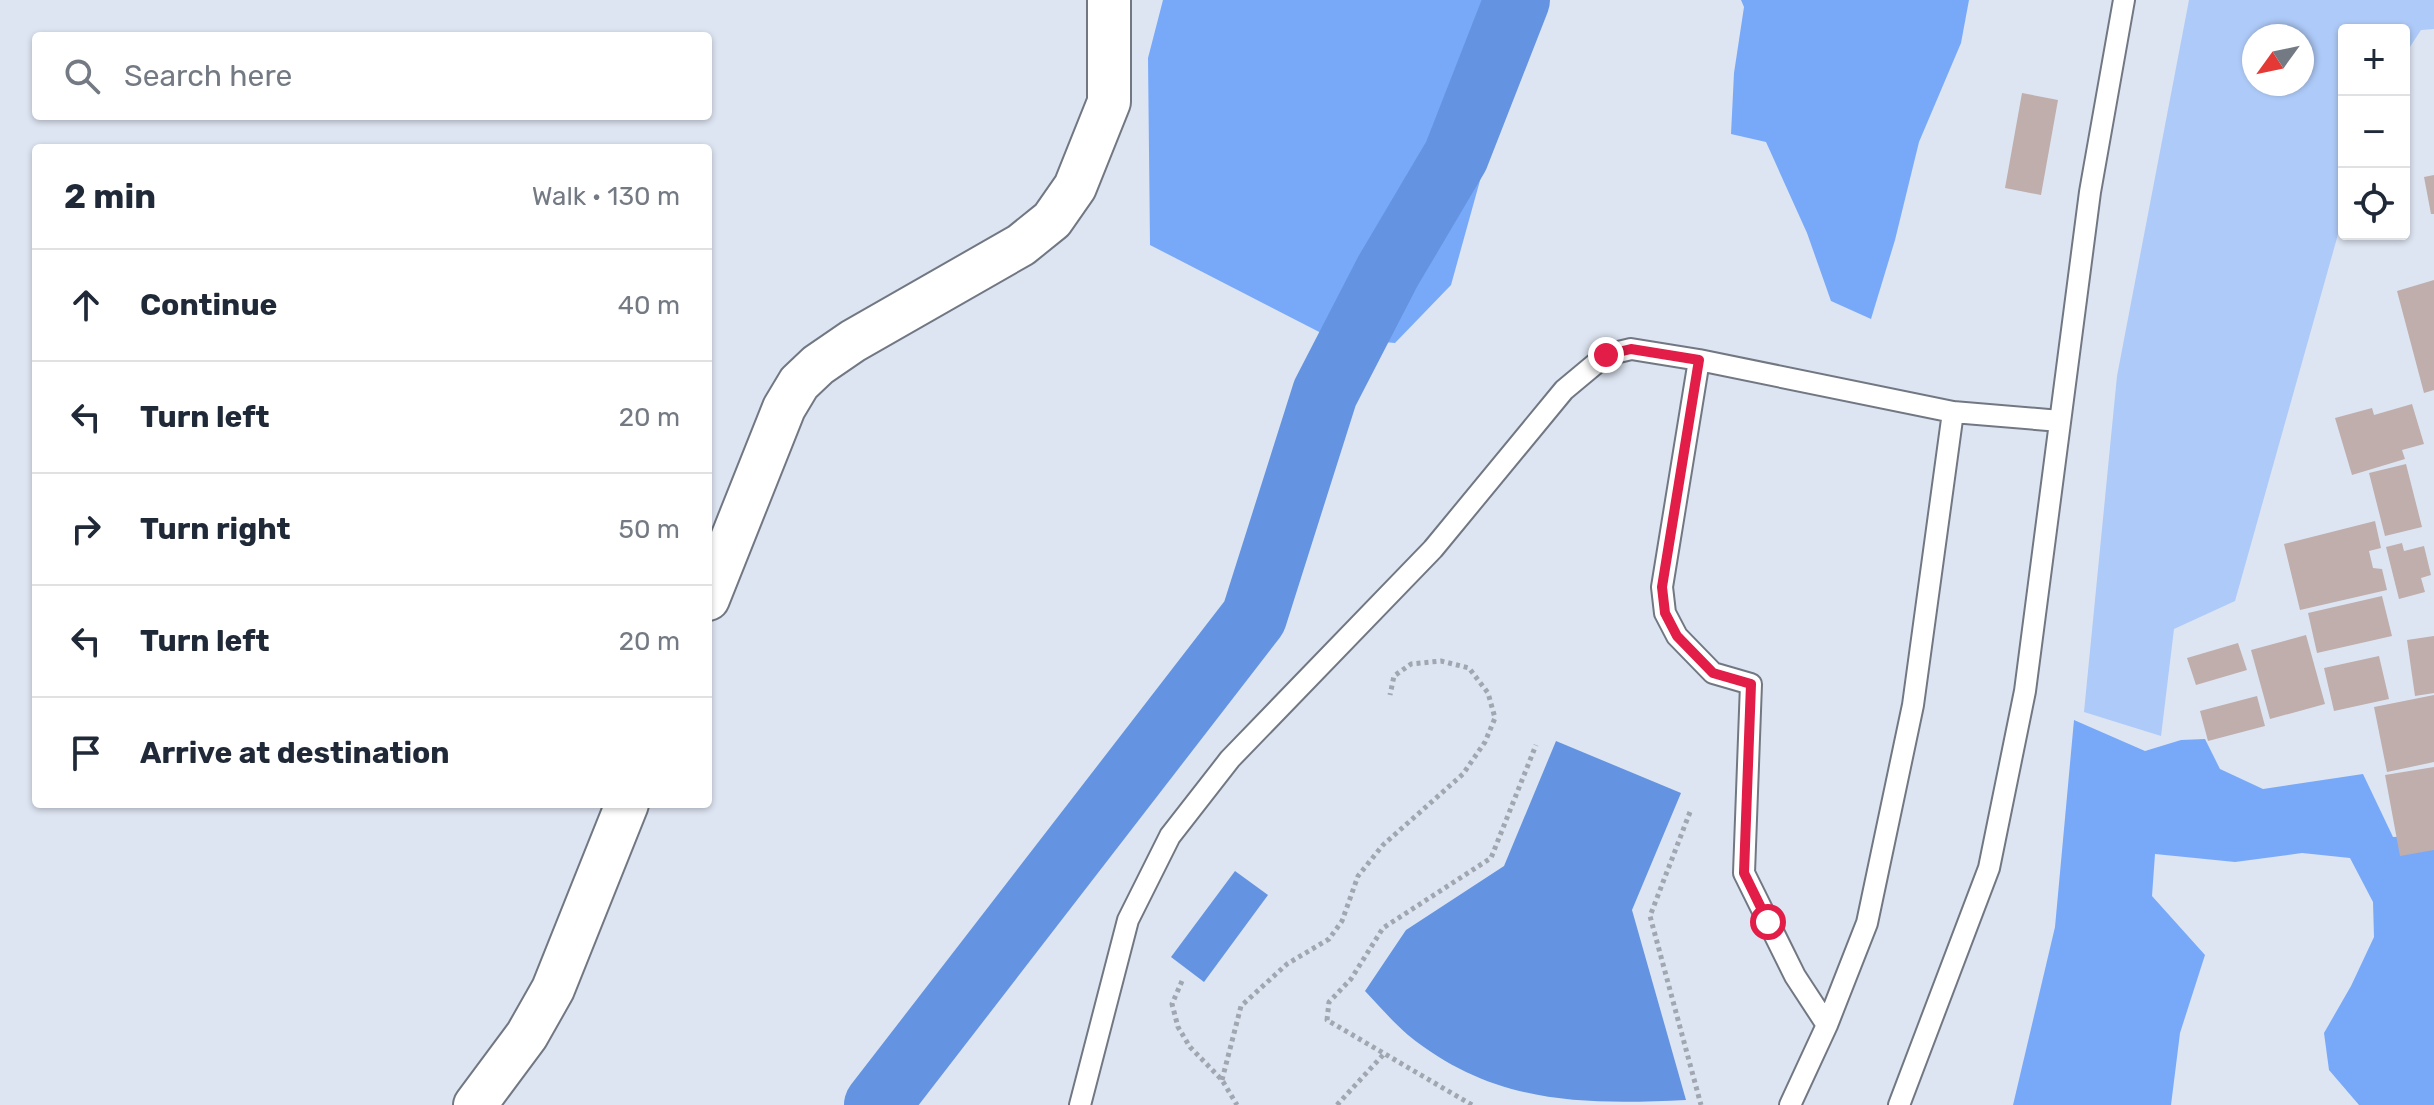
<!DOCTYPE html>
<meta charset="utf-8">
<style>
:root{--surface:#fff;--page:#f2f2f3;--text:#1f2937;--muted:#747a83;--line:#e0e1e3}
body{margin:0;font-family:Rubik,sans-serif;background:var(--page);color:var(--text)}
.controls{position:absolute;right:24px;top:24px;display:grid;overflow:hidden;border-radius:8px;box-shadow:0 2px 6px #0004}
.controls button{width:72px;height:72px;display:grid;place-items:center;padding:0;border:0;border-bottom:2px solid var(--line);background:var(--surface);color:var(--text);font:40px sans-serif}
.compass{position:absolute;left:2242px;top:24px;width:72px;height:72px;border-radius:50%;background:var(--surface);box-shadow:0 2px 6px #0004;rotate:237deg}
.stop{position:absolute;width:24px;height:24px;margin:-18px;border:6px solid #e11d48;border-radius:50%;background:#fff}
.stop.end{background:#e11d48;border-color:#fff;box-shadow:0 2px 8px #0008}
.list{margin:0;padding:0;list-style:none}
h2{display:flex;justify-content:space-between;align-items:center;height:104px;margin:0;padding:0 32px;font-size:34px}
h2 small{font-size:26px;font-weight:400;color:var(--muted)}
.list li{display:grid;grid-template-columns:52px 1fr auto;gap:24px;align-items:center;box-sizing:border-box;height:112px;padding:0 32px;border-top:2px solid var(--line)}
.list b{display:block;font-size:30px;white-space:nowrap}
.list em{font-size:26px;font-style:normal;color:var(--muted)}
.icon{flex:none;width:44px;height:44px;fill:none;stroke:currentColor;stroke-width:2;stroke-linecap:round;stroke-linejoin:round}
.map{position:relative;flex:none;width:2434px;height:1105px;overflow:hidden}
.search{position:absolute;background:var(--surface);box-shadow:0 2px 6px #0004;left:32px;top:32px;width:680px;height:88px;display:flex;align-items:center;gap:20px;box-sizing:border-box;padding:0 28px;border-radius:8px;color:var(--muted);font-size:30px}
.panel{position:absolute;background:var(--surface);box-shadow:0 2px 6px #0004;left:32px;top:144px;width:680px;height:664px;border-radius:8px}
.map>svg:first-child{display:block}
.green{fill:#aecaf8;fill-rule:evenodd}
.forest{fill:#78a9f9}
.water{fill:#6494e1}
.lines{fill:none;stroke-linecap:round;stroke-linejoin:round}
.river{stroke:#6494e1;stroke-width:66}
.building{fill:#bfaeac}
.service-casing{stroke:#717883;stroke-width:24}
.minor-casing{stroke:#717883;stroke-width:46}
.path{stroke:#a1a7b1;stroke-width:5;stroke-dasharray:4 4;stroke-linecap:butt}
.service{stroke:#fff;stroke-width:20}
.minor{stroke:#fff;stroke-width:42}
.route{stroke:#e11d48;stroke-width:10}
</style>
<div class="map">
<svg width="2434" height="1105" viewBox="0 0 2434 1105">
<rect width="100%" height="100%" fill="#dde5f2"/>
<!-- green -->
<path class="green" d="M2189,0H2434V29L2421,30L2404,56V30H2344V213L2235,601L2174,629L2161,736L2084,712L2117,376ZM2254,36H2302V84H2254Z"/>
<!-- forest -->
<path class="forest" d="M1163,0H1531L1481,71L1484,166L1451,285L1395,343L1329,337L1150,245L1148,58Z
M1741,0H1969L1961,43L1919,142L1895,240L1871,319L1831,301L1807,233L1766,142L1731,134L1734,73L1744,7Z
M2074,720L2145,751L2181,740L2205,739L2220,769L2263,789L2363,774L2393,837L2434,835V1105H2359L2329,1070L2324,1033L2351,986L2374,937L2373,902L2350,858L2302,853L2235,862L2155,854L2152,896L2205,955L2180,1033L2171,1105H2013L2055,927Z"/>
<!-- water -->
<path class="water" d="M1556,741L1681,793L1632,910L1686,1100C1581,1105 1493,1104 1408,1035C1393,1022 1379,1006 1365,991L1406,930L1504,866Z
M1235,871L1268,895L1204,982L1171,957Z"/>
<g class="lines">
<!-- river -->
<path class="river" d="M877,1105L1254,617L1325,393L1388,271L1456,156L1517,0"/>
</g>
<!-- building -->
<path class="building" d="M2022,93L2058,100L2041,195L2005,188Z
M2434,175V214H2431L2424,177Z
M2434,280V390L2424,393L2397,291Z
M2412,404L2424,444L2402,450L2405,459L2352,475L2335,418L2372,408L2374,415Z
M2406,464L2422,527L2385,536L2369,473Z
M2375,521L2381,548L2369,551L2373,568L2382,569L2387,590L2300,610L2284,544Z
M2402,543L2404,551L2424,546L2431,575L2421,578L2425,592L2399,599L2386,547Z
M2382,596L2392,636L2317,653L2308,613Z
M2306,635L2325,704L2270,719L2251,650Z
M2434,636V693L2415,696L2407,640Z
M2238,643L2247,670L2196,685L2187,658Z
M2379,656L2389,699L2334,711L2324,668Z
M2434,695V762L2387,772L2374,707Z
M2257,696L2265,726L2208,741L2200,711Z
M2434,767V850L2400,856L2385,775Z"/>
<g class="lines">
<defs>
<path id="service" d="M1699,360L1662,587L1665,613L1677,636L1713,673L1751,684L1744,873L1795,976L1827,1025
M1080,1105L1128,920L1170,836L1230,759L1433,549L1564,390L1606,355L1631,349L1699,360L1953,412L2060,421
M1790,1105L1827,1025L1867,923L1913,705L1953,412
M1899,1105L1989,868L2025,691L2090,192L2124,0"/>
<path id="minor" d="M708,599L784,408L799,383L818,365L853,341L1021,245L1052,220L1075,187L1109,102V0
M475,1105L527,1035L553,989L627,804"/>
</defs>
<!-- service casing -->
<use href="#service" class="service-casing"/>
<!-- minor casing -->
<use href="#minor" class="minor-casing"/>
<!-- path -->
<path class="path" d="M1690,812L1650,916L1701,1105
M1182,981L1172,1004L1178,1027L1190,1047L1222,1080L1237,1105
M1222,1080L1241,1006L1287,964L1329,939L1342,921L1358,876L1383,845L1463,774L1485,742L1495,718L1488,693L1469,668L1441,661L1411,664L1394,676L1390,695
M1337,1105L1383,1055
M1472,1105L1327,1020L1329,1002L1351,979L1383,928L1491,858L1536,745"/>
<!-- service -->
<use href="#service" class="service"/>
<!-- minor -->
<use href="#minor" class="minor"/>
</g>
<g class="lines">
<!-- route -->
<path class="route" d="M1606,355L1631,349L1699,360L1662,587L1665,613L1677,636L1713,673L1751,684L1744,873L1768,922"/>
</g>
</svg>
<div class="controls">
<button>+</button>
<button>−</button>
<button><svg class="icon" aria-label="locate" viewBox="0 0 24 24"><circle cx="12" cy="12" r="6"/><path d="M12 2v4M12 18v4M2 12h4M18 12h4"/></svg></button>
</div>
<svg class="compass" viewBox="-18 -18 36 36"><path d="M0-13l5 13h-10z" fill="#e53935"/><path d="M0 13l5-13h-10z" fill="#747a83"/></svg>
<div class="stop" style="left:1768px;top:922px"></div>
<div class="stop end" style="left:1606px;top:355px"></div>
<div class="search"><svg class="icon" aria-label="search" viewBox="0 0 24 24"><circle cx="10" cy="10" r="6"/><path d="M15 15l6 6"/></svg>Search here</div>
<section class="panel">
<h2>2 min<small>Walk · 130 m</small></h2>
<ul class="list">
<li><svg class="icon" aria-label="ahead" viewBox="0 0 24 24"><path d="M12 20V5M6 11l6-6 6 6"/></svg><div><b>Continue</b></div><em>40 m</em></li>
<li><svg class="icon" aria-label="left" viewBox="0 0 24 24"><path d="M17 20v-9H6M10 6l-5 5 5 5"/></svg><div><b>Turn left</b></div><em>20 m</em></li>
<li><svg class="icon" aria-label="right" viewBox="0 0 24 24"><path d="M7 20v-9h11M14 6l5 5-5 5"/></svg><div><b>Turn right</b></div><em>50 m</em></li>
<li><svg class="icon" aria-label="left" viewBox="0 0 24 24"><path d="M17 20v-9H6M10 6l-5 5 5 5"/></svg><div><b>Turn left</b></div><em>20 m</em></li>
<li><svg class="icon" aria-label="arrive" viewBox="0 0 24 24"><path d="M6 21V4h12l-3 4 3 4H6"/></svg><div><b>Arrive at destination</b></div></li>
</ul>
</section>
</div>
